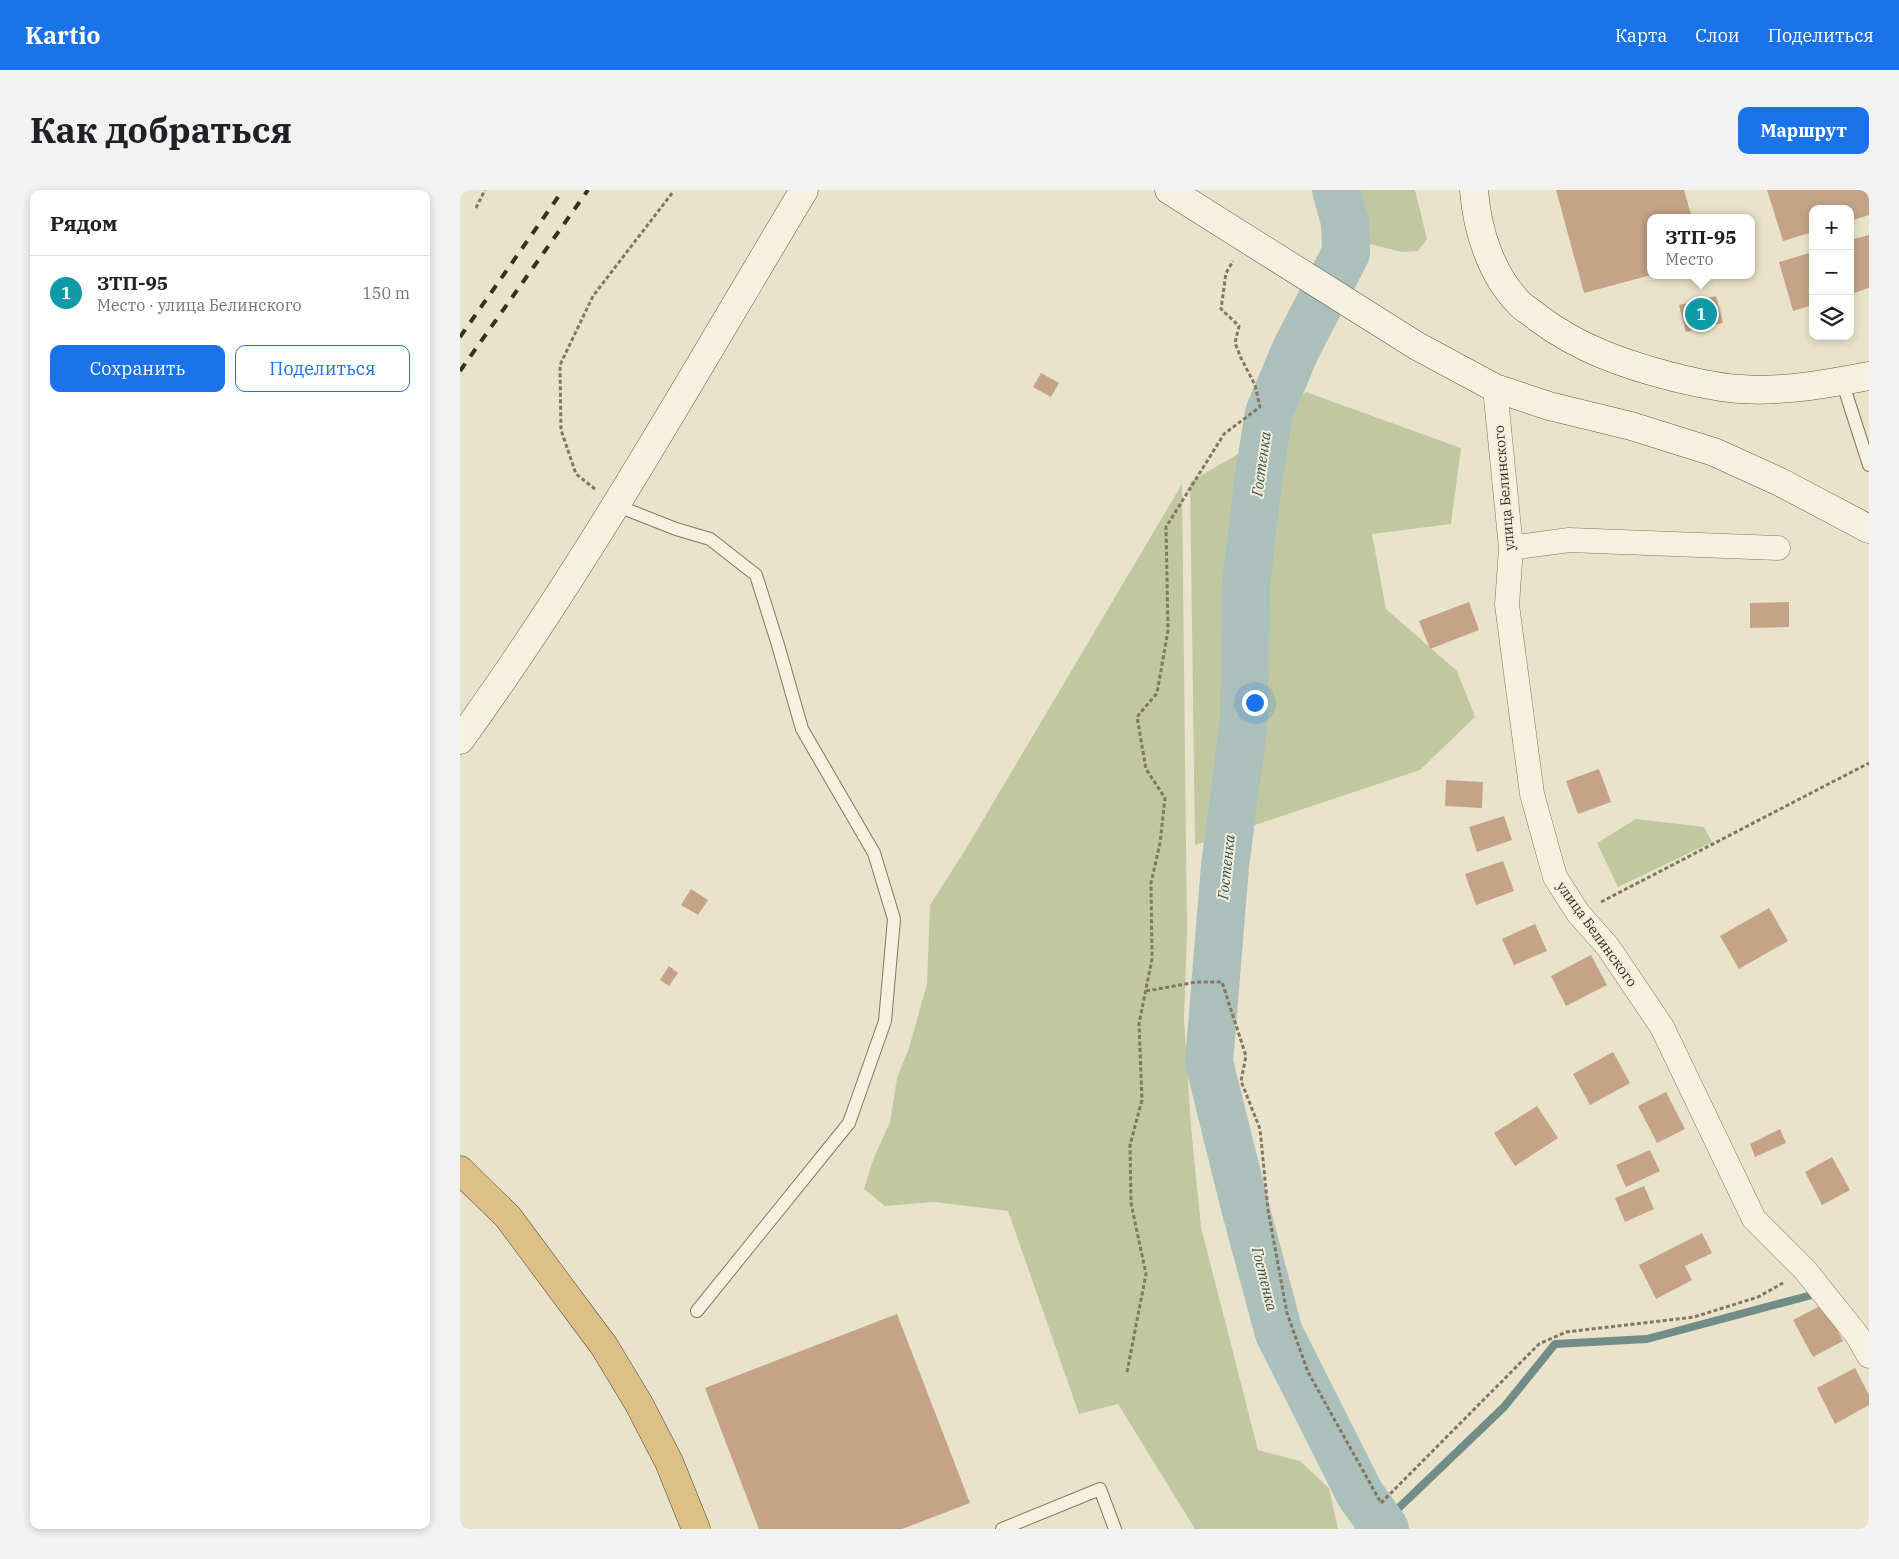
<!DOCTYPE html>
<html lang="ru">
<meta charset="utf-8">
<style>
:root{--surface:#fff;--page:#f2f2f2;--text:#202124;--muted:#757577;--line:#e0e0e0;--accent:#1a73e8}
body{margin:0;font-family:"IBM Plex Serif",serif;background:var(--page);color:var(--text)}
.controls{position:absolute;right:15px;top:15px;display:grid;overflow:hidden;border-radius:10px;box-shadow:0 2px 8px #0003}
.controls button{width:45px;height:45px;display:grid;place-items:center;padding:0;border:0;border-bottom:1px solid var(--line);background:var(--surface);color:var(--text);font:25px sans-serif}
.you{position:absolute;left:794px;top:512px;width:18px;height:18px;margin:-12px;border:4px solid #fff;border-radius:50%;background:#1a73e8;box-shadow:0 0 0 8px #1a73e833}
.badge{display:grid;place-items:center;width:32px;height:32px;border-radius:50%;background:var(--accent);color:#fff;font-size:16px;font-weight:700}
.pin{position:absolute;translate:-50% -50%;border:2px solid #fff;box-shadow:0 1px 5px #0006}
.popup{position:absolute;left:1187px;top:24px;width:108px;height:65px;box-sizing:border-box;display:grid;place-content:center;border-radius:10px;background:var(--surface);filter:drop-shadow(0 1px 4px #0005);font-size:16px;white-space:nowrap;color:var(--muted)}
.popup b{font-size:19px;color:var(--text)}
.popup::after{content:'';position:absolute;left:50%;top:100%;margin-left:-10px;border:10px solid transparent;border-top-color:var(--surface)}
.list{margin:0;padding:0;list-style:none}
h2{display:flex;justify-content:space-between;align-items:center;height:65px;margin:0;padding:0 20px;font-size:21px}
h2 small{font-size:16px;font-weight:400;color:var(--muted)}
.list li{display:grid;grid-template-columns:32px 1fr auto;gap:15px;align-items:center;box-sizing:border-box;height:75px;padding:0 20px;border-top:1px solid var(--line)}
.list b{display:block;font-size:19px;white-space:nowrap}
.list p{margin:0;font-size:16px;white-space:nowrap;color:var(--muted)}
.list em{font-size:16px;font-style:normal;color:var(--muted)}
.actions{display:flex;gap:10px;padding:15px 20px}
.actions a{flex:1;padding:11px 0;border:1px solid var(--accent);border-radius:10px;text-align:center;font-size:18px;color:var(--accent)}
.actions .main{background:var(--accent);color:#fff}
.icon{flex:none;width:28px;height:28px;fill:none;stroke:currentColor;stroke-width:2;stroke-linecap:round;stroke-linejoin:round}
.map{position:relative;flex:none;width:1409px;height:1339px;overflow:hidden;border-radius:10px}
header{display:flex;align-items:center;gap:30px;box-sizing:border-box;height:70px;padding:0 25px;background:var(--accent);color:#fff}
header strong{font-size:24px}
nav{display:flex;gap:28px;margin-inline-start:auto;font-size:18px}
.intro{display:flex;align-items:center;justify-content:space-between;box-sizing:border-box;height:120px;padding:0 30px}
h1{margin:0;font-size:35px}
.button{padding:12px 22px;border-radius:10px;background:var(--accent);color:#fff;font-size:18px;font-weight:700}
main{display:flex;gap:30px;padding:0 30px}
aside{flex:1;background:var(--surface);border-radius:10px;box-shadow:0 2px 8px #0003}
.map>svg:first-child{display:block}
.green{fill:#c1c8a0}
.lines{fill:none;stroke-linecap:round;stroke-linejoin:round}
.stream{stroke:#728d88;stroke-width:8}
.river{stroke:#abc0bb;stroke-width:48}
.building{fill:#c4a386}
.service-casing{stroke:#867661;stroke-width:14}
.minor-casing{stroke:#867661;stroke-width:25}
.secondary-casing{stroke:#685844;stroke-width:29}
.trunk-casing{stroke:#544534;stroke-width:29}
.path{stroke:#867661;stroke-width:3;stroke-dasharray:4 2.5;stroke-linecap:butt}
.service{stroke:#f6f0de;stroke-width:12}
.minor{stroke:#f6f0de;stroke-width:24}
.secondary{stroke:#f6f0de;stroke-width:28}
.trunk{stroke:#dcc088;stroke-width:28}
.rail{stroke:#382e23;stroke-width:4;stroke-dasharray:9 9;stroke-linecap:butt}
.labels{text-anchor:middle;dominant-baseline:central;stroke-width:4;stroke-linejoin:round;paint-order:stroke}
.street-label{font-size:14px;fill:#382e23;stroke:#f3edda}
.water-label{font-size:15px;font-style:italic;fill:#345655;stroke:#f3edda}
</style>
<header>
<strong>Kartio</strong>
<nav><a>Карта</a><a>Слои</a><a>Поделиться</a></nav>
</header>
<div class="intro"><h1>Как добраться</h1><a class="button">Маршрут</a></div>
<main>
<aside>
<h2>Рядом<small></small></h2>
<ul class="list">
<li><span class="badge" style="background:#0f9aa8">1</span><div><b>ЗТП-95</b><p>Место · улица Белинского</p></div><em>150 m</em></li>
</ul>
<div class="actions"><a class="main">Сохранить</a><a>Поделиться</a></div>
</aside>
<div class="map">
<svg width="1409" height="1339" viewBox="0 0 1409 1339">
<rect width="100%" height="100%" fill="#eae3cb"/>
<!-- green -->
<path class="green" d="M862,0H955L967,49L958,61L942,62L897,51Z
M846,202L1001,258L991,334L912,344L926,419L997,481L1015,527L960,580L735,655L730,292L792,256Z
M722,294L727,742L724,829L731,937L741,1037L798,1260L840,1271L869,1298L878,1339H735L658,1214L619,1224L548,1021L474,1012L425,1016L404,999L413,970L430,932L437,888L449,858L467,794L470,715L507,657Z
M1176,629L1244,637L1252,652L1158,697L1137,653Z"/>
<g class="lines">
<!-- stream -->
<path class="stream" d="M922,1334L1044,1217L1095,1154L1187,1149L1348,1106"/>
<!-- river -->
<path class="river" d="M876,0L885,32L886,63L836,159L809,223L798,292L786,395L784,531L765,676L749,872L786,1021L819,1143L900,1304L925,1339"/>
</g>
<!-- building -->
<path class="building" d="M1096,0H1224L1232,28H1191V85L1124,103Z
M1307,0H1409V25L1390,31V19H1353V42L1323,51Z
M1409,45V98L1390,104V50Z
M1353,62V115L1333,121L1319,72Z
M1256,106L1263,133L1226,142L1219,115Z
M581,183L599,193L591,207L573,197Z
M1009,412L1019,440L970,459L959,431Z
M1329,412V437L1290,438V413Z
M1139,579L1151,612L1118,624L1106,591Z
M986,590L1023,592L1022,618L985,616Z
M1044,626L1052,650L1017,662L1009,637Z
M1043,671L1054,701L1016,715L1005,684Z
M231,699L248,710L238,725L221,715Z
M1309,718L1328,751L1279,779L1260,746Z
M1075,734L1087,761L1054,775L1042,749Z
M1131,765L1147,795L1106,816L1091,786Z
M209,776L218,783L209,796L200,790Z
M1153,862L1170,893L1130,915L1113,884Z
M1206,902L1225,939L1197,953L1178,916Z
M1077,916L1098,948L1055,976L1034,943Z
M1320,939L1326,953L1295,967L1290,954Z
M1190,960L1200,981L1166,997L1156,975Z
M1372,967L1390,1000L1362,1015L1345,982Z
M1184,996L1194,1019L1165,1032L1155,1008Z
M1242,1043L1252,1063L1225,1076L1232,1090L1196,1109L1179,1075Z
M1364,1114L1383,1151L1353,1167L1333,1130Z
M437,1124L510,1313L442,1339H299L245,1198Z
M1395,1178L1409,1205V1215L1375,1234L1357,1198Z"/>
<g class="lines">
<defs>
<path id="service" d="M1382,191L1409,275
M155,315L216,339L250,349L296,385L318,455L342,539L414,663L434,729L425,831L389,933L237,1121
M542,1339L640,1299L655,1339"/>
<path id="minor" d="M1035,198L1051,358L1047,415L1072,604L1095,687L1118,723L1148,757L1202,837L1294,1029L1345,1080L1397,1145L1409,1166
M1051,358L1109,350L1318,358"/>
<path id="secondary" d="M709,0L957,156L1035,198L1089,216L1171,236L1254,262L1320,292L1409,339
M1014,0C1017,40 1031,85 1060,114C1065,119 1073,123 1078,128C1120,159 1163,174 1213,187C1235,192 1258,198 1281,199C1323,202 1367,194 1409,186
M0,550C127,375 233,185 344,0"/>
<path id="trunk" d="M0,980L48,1027L144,1156L179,1214L209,1272L236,1339"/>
</defs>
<!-- service casing -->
<use href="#service" class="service-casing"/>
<!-- minor casing -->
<use href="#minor" class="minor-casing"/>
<!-- secondary casing -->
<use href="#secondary" class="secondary-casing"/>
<!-- trunk casing -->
<use href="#trunk" class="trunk-casing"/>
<!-- path -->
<path class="path" d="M16,18L25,0
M135,299L116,284L101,240L100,175L133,106L213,2
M1141,712L1409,573
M686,801L737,792H762L786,866L781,891L800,939L808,1020L827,1123L848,1182L921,1313L1079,1154L1106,1142L1234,1127L1298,1107L1323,1093
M667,1182L686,1084L671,1013L670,955L682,910L679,834L692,769L691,693L700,653L705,608L686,579L677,527L697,503L708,440L706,337L764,244L800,217L795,195L781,168L775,153L779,136L761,119L766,83L773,71"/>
<!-- service -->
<use href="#service" class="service"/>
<!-- minor -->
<use href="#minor" class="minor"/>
<!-- secondary -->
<use href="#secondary" class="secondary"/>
<!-- trunk -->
<use href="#trunk" class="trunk"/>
<!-- rail -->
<path class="rail" d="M0,147L103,0
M0,181L128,0"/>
</g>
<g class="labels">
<!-- street labels -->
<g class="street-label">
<text transform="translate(1044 298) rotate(-95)">улица Белинского</text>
<text transform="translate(1137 744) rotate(54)">улица Белинского</text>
</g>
<!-- water labels -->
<g class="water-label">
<text transform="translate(801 274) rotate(-82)">Гостенка</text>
<text transform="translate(766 677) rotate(-84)">Гостенка</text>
<text transform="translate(805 1089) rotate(76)">Гостенка</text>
</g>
</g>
</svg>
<div class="controls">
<button>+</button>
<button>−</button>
<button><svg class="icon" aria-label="layers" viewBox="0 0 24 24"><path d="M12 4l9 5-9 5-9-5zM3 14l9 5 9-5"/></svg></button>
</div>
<div class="you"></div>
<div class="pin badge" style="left:1241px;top:124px;background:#0f9aa8">1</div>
<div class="popup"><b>ЗТП-95</b>Место</div>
</div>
</main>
